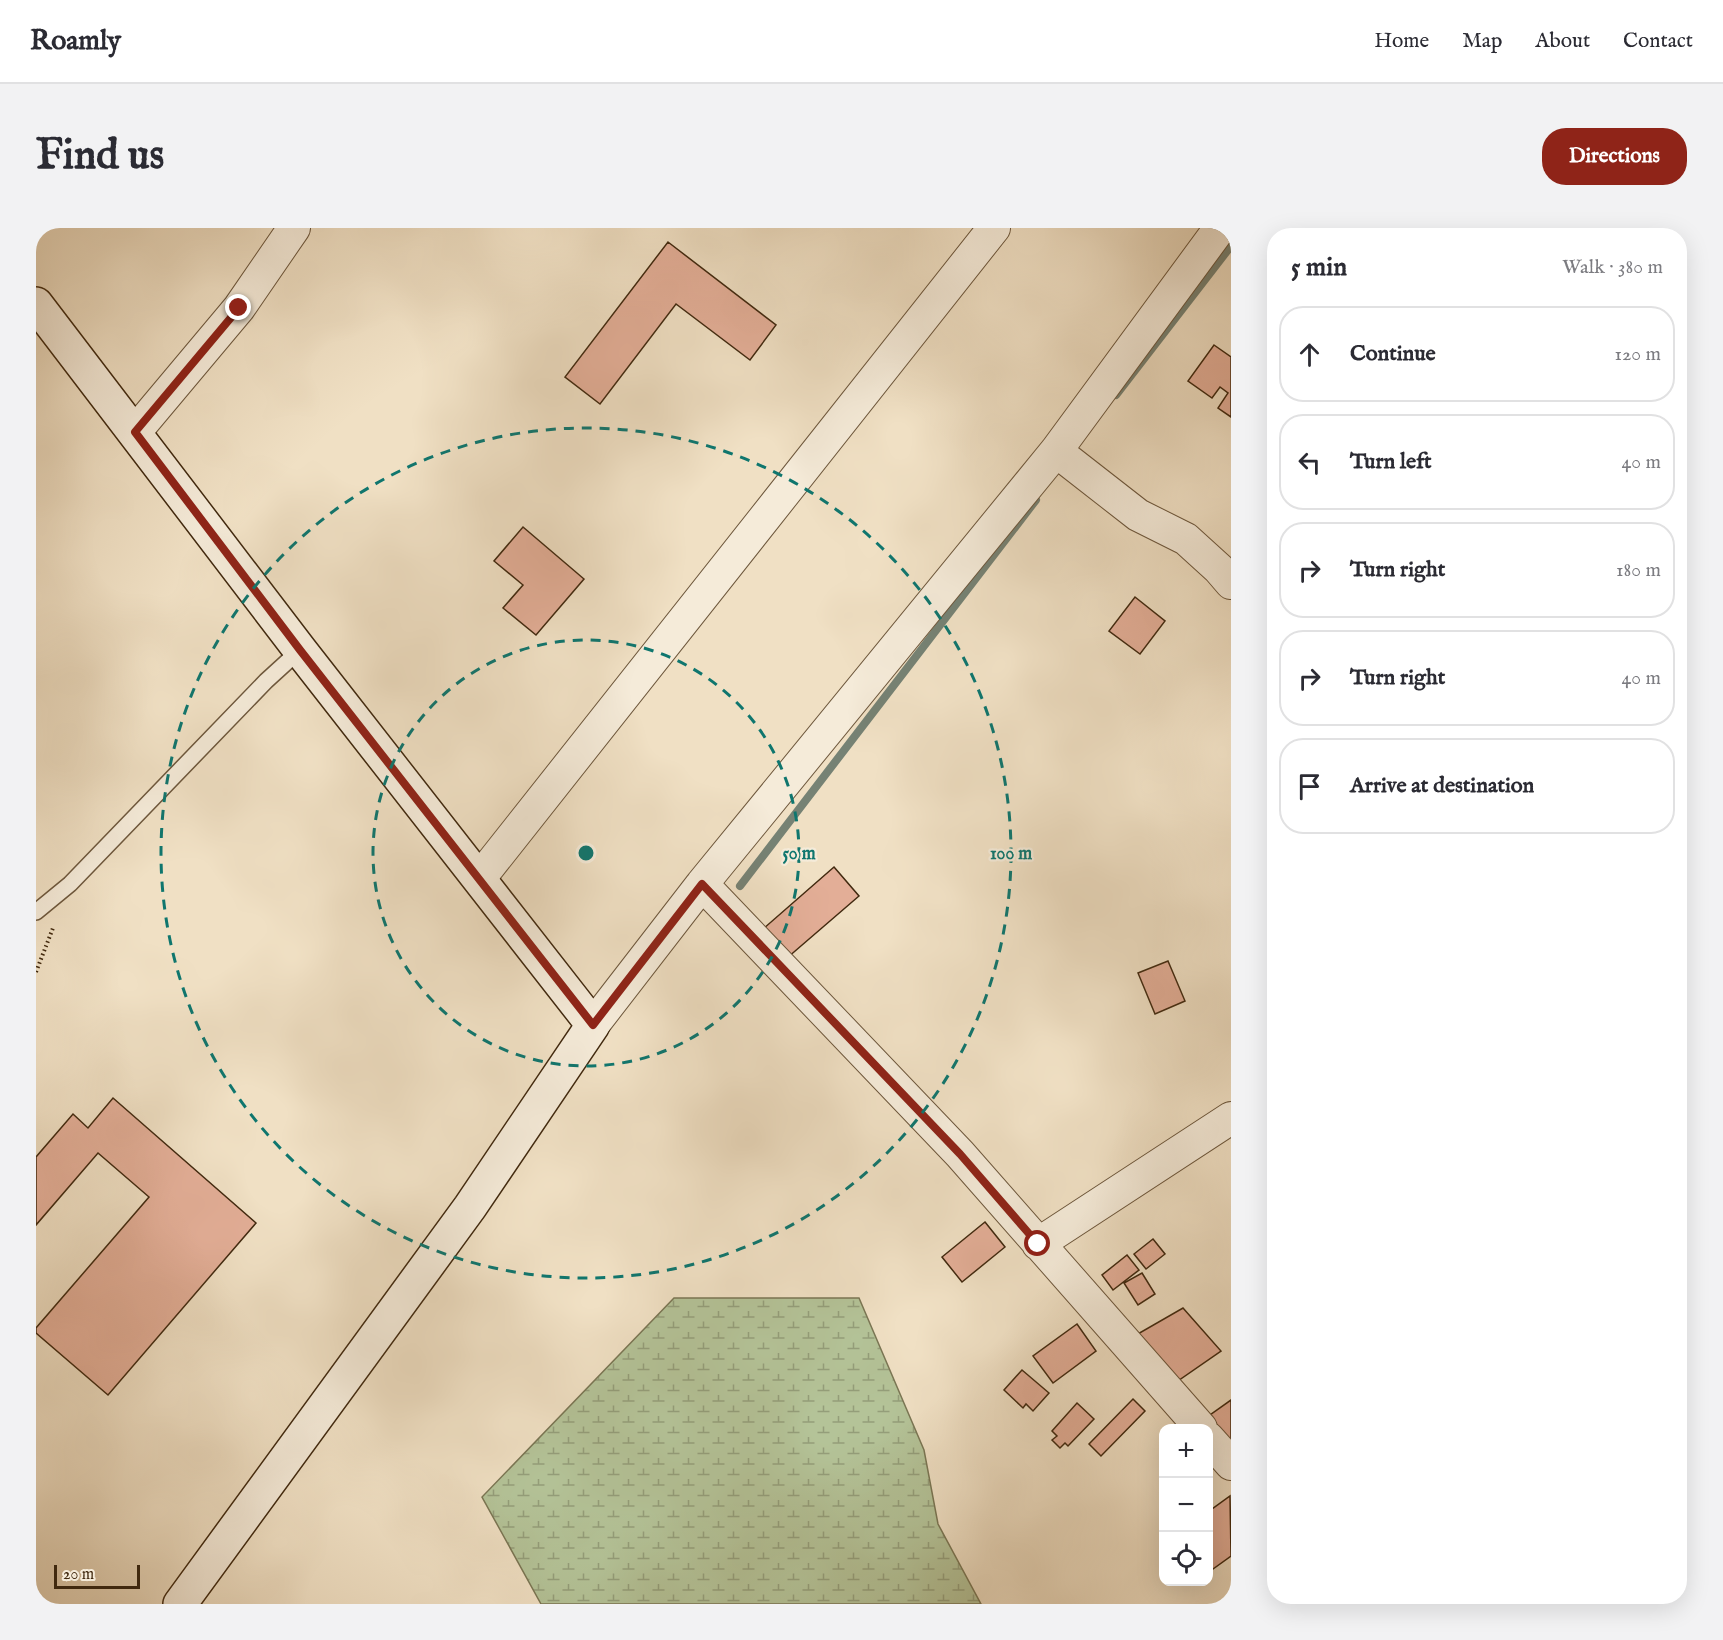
<!DOCTYPE html>
<meta charset="utf-8">
<style>
:root{--surface:#fff;--page:#f2f2f3;--text:#2b2b33;--muted:#7c7c81;--line:#e1e1e2;--accent:#8f2418}
body{margin:0;font-family:"IM FELL English",serif;background:var(--page);color:var(--text)}
.controls{position:absolute;right:18px;bottom:18px;display:grid;overflow:hidden;border-radius:12px;box-shadow:0 6px 24px #0002}
.controls button{width:54px;height:54px;display:grid;place-items:center;padding:0;border:0;border-bottom:2px solid var(--line);background:var(--surface);color:var(--text);font:30px sans-serif}
.scale{position:absolute;left:18px;bottom:15px;width:86px;box-sizing:border-box;padding-left:6px;border:3px solid #41290f;border-top:0;font-size:16px;line-height:21px;white-space:nowrap;color:#41290f;-webkit-text-stroke:4px #f5ebd9;paint-order:stroke}
.stop{position:absolute;width:18px;height:18px;margin:-14px;border:4px solid #8f2418;border-radius:50%;background:#fff}
.stop.end{background:#8f2418;border-color:#fff;box-shadow:0 2px 6px #0008}
.list{margin:0;padding:0;list-style:none}
h2{display:flex;justify-content:space-between;align-items:center;height:78px;margin:0;padding:0 24px;font-size:26px}
h2 small{font-size:20px;font-weight:400;color:var(--muted)}
.list li{display:grid;grid-template-columns:39px 1fr auto;gap:18px;align-items:center;box-sizing:border-box;height:96px;margin:0 12px 12px;padding:0 12px;border:2px solid var(--line);border-radius:24px}
.list b{display:block;font-size:22px;white-space:nowrap}
.list em{font-size:20px;font-style:normal;color:var(--muted)}
.icon{flex:none;width:33px;height:33px;fill:none;stroke:currentColor;stroke-width:2;stroke-linecap:round;stroke-linejoin:round}
.map{position:relative;flex:none;width:1195px;height:1376px;overflow:hidden;border-radius:24px}
header{display:flex;align-items:center;gap:36px;box-sizing:border-box;height:84px;padding:0 30px;background:var(--surface);border-bottom:2px solid var(--line)}
header strong{font-size:28px}
nav{display:flex;gap:33px;margin-inline-start:auto;font-size:21px}
.intro{display:flex;align-items:center;justify-content:space-between;box-sizing:border-box;height:144px;padding:0 36px}
h1{margin:0;font-size:42px}
.button{padding:15px 27px;border-radius:24px;background:var(--accent);color:#fff;font-size:21px;font-weight:700}
main{display:flex;gap:36px;padding:0 36px}
aside{flex:1;background:var(--surface);border-radius:24px;box-shadow:0 6px 24px #0002}
.map>svg:first-child{display:block}
.wetland{fill:url(#wetland-marsh);stroke:#7a7654;stroke-width:1.5}
.lines{fill:none;stroke-linecap:round;stroke-linejoin:round}
.stream{stroke:#768274;stroke-width:8}
.building{fill:#e3ae97;stroke:#41290f;stroke-width:1.5}
.service-casing{stroke:#6d573c;stroke-width:18}
.minor-casing{stroke:#6d573c;stroke-width:34}
.secondary-casing{stroke:#41290f;stroke-width:36}
.path{stroke:#41290f;stroke-width:4;stroke-dasharray:1.5 3;stroke-linecap:butt}
.service{stroke:#f5ebd9;stroke-width:15}
.minor{stroke:#f5ebd9;stroke-width:32}
.secondary{stroke:#f5ebd9;stroke-width:33}
.route{stroke:#8f2418;stroke-width:8}
.ring{fill:none;stroke:#0f766e;stroke-width:3;stroke-dasharray:10 8}
.centre{fill:#0f766e;stroke:#f5ebd9;stroke-width:3}
.ring-label{font-size:18px;text-anchor:middle;font-weight:bold;fill:#0f766e;stroke:#f5ebd9;stroke-width:4.5;stroke-linejoin:round;paint-order:stroke}
</style>
<header>
<strong>Roamly</strong>
<nav><a>Home</a><a>Map</a><a>About</a><a>Contact</a></nav>
</header>
<div class="intro"><h1>Find us</h1><a class="button">Directions</a></div>
<main>
<div class="map">
<svg width="1195" height="1376" viewBox="0 0 1195 1376">
<defs>
<pattern id="wetland-marsh" width="20" height="14" patternUnits="userSpaceOnUse" patternTransform="scale(1.5)"><rect width="20" height="14" fill="#b4c398"/><path d="M1 5h8M5 5V1M11 12h8M15 12V8" fill="none" stroke="#949e7a"/></pattern>
</defs>
<rect width="100%" height="100%" fill="#f0e0c4"/>
<filter id="stains"><feTurbulence type="fractalNoise" baseFrequency=".00333" numOctaves="4"/><feColorMatrix values="0 0 0 0 .2 0 0 0 0 .09 0 0 0 0 .02 0 0 0 .5 -.17"/></filter>
<radialGradient id="worn" r=".72"><stop offset=".6" stop-color="#630" stop-opacity="0"/><stop offset="1" stop-color="#630" stop-opacity=".3"/></radialGradient>
<!-- wetland -->
<path class="wetland" d="M638,1070H823L888,1222L902,1296L945,1376H505L446,1269Z"/>
<g class="lines">
<!-- stream -->
<path class="stream" d="M1080,167L1195,18
M704,658L1000,272"/>
</g>
<!-- building -->
<path class="building" d="M632,14L740,97L714,132L640,76L564,176L529,149Z
M1178,117L1195,129V189L1182,180L1192,165L1184,159L1176,170L1152,153Z
M487,299L548,351L500,407L467,380L487,357L458,333Z
M1099,369L1129,393L1104,426L1073,403Z
M798,639L823,668L751,730L727,701Z
M1132,733L1149,773L1119,786L1102,745Z
M77,870L220,995L72,1167L0,1105V1100L113,969L62,925L0,997V929L37,886L52,900Z
M949,994L969,1019L926,1054L906,1029Z
M1117,1011L1129,1026L1110,1041L1098,1026Z
M1091,1027L1103,1042L1077,1062L1066,1047Z
M1106,1045L1119,1066L1102,1077L1088,1055Z
M1147,1080L1185,1123L1136,1157L1100,1107Z
M1041,1096L1060,1123L1017,1155L997,1128Z
M986,1142L1013,1165L997,1183L990,1176L987,1180L968,1162Z
M1097,1171L1109,1183L1065,1228L1053,1216Z
M1195,1172V1213L1193,1214L1174,1187Z
M1041,1175L1058,1191L1032,1218L1029,1215L1024,1220L1016,1212L1021,1208L1016,1203Z
M1194,1268L1195,1328L1177,1341L1172,1334V1284Z"/>
<g class="lines">
<defs>
<path id="service" d="M0,684L34,656L230,453L264,422"/>
<path id="minor" d="M99,204L203,80L258,0
M1020,223L1102,287L1150,311L1183,341L1195,355
M443,651L958,0
M666,656L924,926L1165,1200
M557,797L666,656L1020,223L1184,0
M1002,1016L1195,890
M1172,1210L1195,1236"/>
<path id="secondary" d="M0,76L264,422L557,797L434,979L144,1376"/>
</defs>
<!-- service casing -->
<use href="#service" class="service-casing"/>
<!-- minor casing -->
<use href="#minor" class="minor-casing"/>
<!-- secondary casing -->
<use href="#secondary" class="secondary-casing"/>
<!-- path -->
<path class="path" d="M0,744L17,700"/>
<!-- service -->
<use href="#service" class="service"/>
<!-- minor -->
<use href="#minor" class="minor"/>
<!-- secondary -->
<use href="#secondary" class="secondary"/>
</g>
<g class="lines">
<!-- route -->
<path class="route" d="M203,80L99,204L264,422L557,797L666,656L924,926L1002,1016"/>
</g>
<!-- distance rings -->
<g class="ring">
<circle cx="550" cy="625" r="213"/>
<circle cx="550" cy="625" r="425"/>
</g>
<circle cx="550" cy="625" r="9" class="centre"/>
<g class="ring-label">
<text x="763" y="631">50 m</text>
<text x="975" y="631">100 m</text>
</g>
<rect width="100%" height="100%" filter="url(#stains)"/>
<rect width="100%" height="100%" fill="url(#worn)"/>
</svg>
<div class="controls">
<button>+</button>
<button>−</button>
<button><svg class="icon" aria-label="locate" viewBox="0 0 24 24"><circle cx="12" cy="12" r="6"/><path d="M12 2v4M12 18v4M2 12h4M18 12h4"/></svg></button>
</div>
<div class="scale">20 m</div>
<div class="stop" style="left:1002px;top:1016px"></div>
<div class="stop end" style="left:203px;top:80px"></div>
</div>
<aside>
<h2>5 min<small>Walk · 380 m</small></h2>
<ul class="list">
<li><svg class="icon" aria-label="ahead" viewBox="0 0 24 24"><path d="M12 20V5M6 11l6-6 6 6"/></svg><div><b>Continue</b></div><em>120 m</em></li>
<li><svg class="icon" aria-label="left" viewBox="0 0 24 24"><path d="M17 20v-9H6M10 6l-5 5 5 5"/></svg><div><b>Turn left</b></div><em>40 m</em></li>
<li><svg class="icon" aria-label="right" viewBox="0 0 24 24"><path d="M7 20v-9h11M14 6l5 5-5 5"/></svg><div><b>Turn right</b></div><em>180 m</em></li>
<li><svg class="icon" aria-label="right" viewBox="0 0 24 24"><path d="M7 20v-9h11M14 6l5 5-5 5"/></svg><div><b>Turn right</b></div><em>40 m</em></li>
<li><svg class="icon" aria-label="arrive" viewBox="0 0 24 24"><path d="M6 21V4h12l-3 4 3 4H6"/></svg><div><b>Arrive at destination</b></div></li>
</ul>
</aside>
</main>
